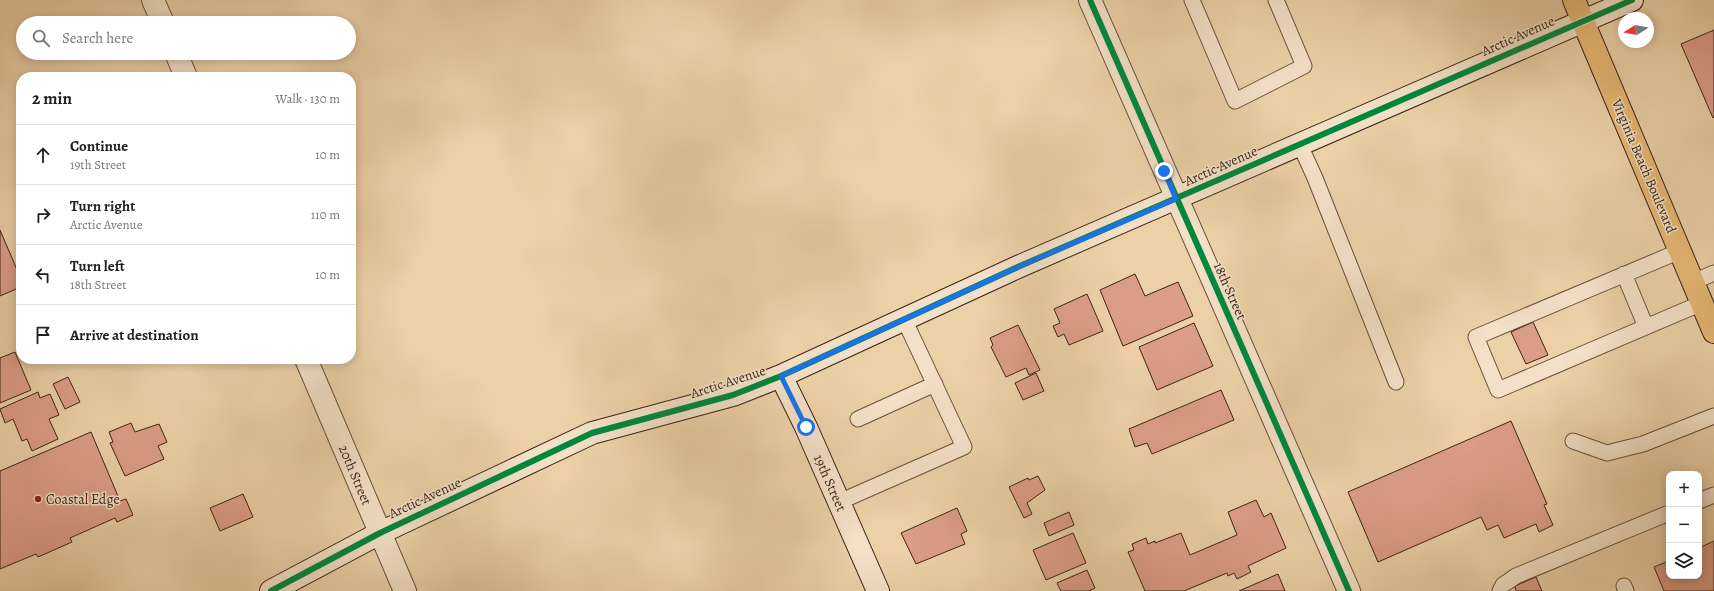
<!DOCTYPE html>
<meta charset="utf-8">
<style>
:root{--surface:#fff;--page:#f2f2f2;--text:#202124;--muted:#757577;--line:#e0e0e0}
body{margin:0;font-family:Alegreya,serif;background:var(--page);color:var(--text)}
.controls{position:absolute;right:12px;bottom:12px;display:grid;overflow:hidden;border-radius:8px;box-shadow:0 2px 10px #0003}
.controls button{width:36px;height:36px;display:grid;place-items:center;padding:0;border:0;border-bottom:1px solid var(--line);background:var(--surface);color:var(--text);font:20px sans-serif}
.compass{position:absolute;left:1618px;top:12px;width:36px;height:36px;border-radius:50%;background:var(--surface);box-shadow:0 2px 10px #0003;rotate:259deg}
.stop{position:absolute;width:12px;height:12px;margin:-9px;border:3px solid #1a73e8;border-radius:50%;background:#fff}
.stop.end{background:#1a73e8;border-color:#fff;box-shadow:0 1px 4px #0008}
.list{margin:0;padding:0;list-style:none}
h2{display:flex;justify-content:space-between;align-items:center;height:52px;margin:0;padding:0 16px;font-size:17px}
h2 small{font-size:13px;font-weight:400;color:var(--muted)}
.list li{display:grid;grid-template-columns:26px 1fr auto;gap:12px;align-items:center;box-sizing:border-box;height:60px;padding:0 16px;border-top:1px solid var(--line)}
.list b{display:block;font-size:15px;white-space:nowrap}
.list p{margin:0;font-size:13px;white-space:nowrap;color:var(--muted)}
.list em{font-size:13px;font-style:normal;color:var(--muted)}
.icon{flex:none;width:22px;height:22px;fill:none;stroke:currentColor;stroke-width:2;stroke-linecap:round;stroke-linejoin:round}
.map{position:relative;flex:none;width:1714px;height:591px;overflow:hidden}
.search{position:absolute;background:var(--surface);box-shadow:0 2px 10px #0003;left:16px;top:16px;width:340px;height:44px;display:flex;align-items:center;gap:10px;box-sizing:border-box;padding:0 14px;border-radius:22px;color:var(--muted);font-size:15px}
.panel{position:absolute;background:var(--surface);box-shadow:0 2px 10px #0003;left:16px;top:72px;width:340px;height:292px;border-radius:16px}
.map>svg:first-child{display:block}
.building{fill:#dc9d88;stroke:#3c2419}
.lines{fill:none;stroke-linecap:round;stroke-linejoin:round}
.lane-casing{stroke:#684f3c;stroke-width:17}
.street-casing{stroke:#684f3c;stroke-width:24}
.secondary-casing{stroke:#3c2419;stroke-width:24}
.primary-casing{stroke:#3c2419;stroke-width:24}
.lane{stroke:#f3e0c6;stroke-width:15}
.street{stroke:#f3e0c6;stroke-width:22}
.secondary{stroke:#f3e0c6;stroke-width:22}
.primary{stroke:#e6b874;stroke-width:22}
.cycleway-casing{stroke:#f3e0c6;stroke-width:8}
.cycleway{stroke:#00873e;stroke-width:6}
.route{stroke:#1a73e8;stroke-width:5}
.poi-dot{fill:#8f2418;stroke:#f3e0c6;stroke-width:1.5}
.labels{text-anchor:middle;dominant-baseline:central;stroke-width:3;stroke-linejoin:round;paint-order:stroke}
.street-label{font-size:14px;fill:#3c2419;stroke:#f3e0c6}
.poi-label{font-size:14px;fill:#3c2419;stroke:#f3e0c6;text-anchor:start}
</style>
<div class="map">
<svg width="1714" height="591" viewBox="0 0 1714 591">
<rect width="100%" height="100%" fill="#ecd0a7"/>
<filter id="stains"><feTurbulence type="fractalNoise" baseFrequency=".005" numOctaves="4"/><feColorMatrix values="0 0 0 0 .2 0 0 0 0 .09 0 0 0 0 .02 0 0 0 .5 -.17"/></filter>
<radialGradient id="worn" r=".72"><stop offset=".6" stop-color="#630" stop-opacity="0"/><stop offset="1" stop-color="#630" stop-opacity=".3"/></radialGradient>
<!-- building -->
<path class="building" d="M1714,30V117L1713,118L1681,44Z
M0,230L21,279V287L0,296Z
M1135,274L1145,296L1178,282L1193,316L1123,346L1100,290Z
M1087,294L1103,331L1069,345L1064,334L1058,337L1053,326L1060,323L1054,309Z
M1533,322L1548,355L1526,364L1511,332Z
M1194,323L1213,366L1157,390L1139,347Z
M1018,325L1040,370L1029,375L1026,368L1006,377L991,347L993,345L990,338Z
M15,352L31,390L0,403V358Z
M1036,373L1044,391L1023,400L1015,383Z
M68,377L80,402L65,409L53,384Z
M1221,390L1234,420L1152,454L1147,443L1135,447L1129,429Z
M38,392L40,398L50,394L59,415L49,419L58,439L32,451L27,439L22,441L13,419L5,423L0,409Z
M1511,421L1547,504L1544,505L1553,525L1539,532L1536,524L1504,538L1498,525L1487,530L1481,517L1378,562L1348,492Z
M131,423L135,432L159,424L167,442L158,446L164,459L125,476L110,443L113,442L109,432Z
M91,432L120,501L126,499L133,515L117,522L115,518L70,538L72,542L38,557L36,554L0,569V471Z
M1038,476L1045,490L1027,503L1032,514L1024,518L1009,487L1028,478L1029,480Z
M243,494L253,517L220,531L210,508Z
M1256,500L1264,517L1271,513L1286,548L1248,566L1251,572L1237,579L1234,573L1228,576L1227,573L1184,591H1145L1128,552L1134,550L1132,544L1146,538L1148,544L1155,541V543L1181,533L1190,555L1237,535L1228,512Z
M957,508L967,531L961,534L965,544L916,564L901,533Z
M1069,512L1074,525L1049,536L1044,523Z
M1073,533L1086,563L1046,580L1033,550Z
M1714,541V591H1664L1654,567L1669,561V576H1699V548Z
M1087,570L1095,588L1089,591H1061L1057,583Z
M1278,574L1285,591H1239Z
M1536,577L1542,591H1516L1515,586Z"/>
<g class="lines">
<defs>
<path id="lane" d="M1192,0L1235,101L1304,66L1276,0
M1300,145L1315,178L1396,382
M1680,251L1476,337L1498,390L1702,303
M1624,274L1646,327
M1693,282L1714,273
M858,419L935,384
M1573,441L1607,453L1643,444L1714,416
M1699,501L1714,495
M839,502L964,447L904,319
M1624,586L1626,591
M1500,591L1503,585L1516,576L1669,513"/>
<path id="street" d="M153,0L163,23
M1090,0L1349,591
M176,53L186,77
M306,359L405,591"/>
<path id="secondary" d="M781,376L806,427L878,591
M271,591L380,533L592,433L733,395L781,376L1020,266L1632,0"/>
<path id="primary" d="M1574,0L1714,332"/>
</defs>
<!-- lane casing -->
<use href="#lane" class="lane-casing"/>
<!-- street casing -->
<use href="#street" class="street-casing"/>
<!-- secondary casing -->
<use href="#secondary" class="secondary-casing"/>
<!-- primary casing -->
<use href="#primary" class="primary-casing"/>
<!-- lane -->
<use href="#lane" class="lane"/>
<!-- street -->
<use href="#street" class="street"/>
<!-- secondary -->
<use href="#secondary" class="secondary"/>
<!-- primary -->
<use href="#primary" class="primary"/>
<defs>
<path id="cycleway" d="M1090,0L1349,591
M271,591L380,533L592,433L733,395L781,376L1020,266L1632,0"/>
</defs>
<!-- cycleway casing -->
<use href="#cycleway" class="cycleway-casing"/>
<!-- cycleway -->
<use href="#cycleway" class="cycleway"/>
</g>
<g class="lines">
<!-- route -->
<path class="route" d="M806,427L781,376L1020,266L1176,199L1164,171"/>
</g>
<!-- markers -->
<circle class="poi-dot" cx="38" cy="499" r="4"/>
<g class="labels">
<!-- street labels -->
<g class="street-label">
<text transform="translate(1518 36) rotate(-24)">Arctic Avenue</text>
<text transform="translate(1221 166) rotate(-24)">Arctic Avenue</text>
<text transform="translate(1644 166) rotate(67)">Virginia Beach Boulevard</text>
<text transform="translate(1230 291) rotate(66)">18th Street</text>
<text transform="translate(728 382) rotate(-18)">Arctic Avenue</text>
<text transform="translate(355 475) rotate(67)">20th Street</text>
<text transform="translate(830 483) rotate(66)">19th Street</text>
<text transform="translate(425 498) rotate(-25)">Arctic Avenue</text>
</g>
<!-- poi labels -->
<g class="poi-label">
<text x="46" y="499">Coastal Edge</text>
</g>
</g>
<rect width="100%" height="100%" filter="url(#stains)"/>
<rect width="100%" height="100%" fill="url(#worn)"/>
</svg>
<div class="controls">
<button>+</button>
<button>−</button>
<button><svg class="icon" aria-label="layers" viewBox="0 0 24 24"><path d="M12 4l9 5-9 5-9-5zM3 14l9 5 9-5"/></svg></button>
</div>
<svg class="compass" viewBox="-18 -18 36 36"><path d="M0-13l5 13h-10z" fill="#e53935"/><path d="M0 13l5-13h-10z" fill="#757577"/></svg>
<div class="stop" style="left:806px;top:427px"></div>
<div class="stop end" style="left:1164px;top:171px"></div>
<div class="search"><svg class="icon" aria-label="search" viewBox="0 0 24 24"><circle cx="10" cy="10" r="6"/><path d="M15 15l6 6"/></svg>Search here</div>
<section class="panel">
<h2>2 min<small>Walk · 130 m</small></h2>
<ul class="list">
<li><svg class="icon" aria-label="ahead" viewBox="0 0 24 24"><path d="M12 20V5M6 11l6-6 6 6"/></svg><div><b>Continue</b><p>19th Street</p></div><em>10 m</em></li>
<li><svg class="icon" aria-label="right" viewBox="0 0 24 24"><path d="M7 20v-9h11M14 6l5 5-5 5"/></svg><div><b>Turn right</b><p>Arctic Avenue</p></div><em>110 m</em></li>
<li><svg class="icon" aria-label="left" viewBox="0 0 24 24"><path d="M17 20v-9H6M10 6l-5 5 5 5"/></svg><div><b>Turn left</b><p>18th Street</p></div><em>10 m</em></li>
<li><svg class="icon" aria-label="arrive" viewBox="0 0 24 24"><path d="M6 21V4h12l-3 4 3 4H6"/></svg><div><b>Arrive at destination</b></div></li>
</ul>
</section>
</div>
